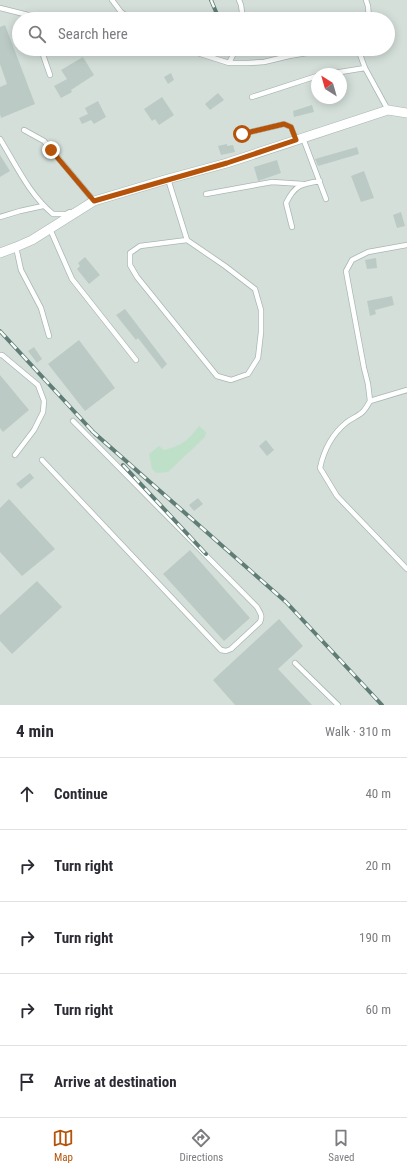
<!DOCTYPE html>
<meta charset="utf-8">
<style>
:root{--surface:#fff;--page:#f7f7f7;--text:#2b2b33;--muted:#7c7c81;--line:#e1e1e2;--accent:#b45309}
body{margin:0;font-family:"Roboto Condensed",sans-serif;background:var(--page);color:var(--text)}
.compass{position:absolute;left:311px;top:68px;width:36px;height:36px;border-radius:50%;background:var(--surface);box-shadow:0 2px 10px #0003;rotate:323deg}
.stop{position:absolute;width:12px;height:12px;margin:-9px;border:3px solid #b45309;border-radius:50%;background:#fff}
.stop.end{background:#b45309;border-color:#fff;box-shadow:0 1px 4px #0008}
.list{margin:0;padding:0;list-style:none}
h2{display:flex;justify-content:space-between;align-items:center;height:52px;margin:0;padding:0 16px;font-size:17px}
h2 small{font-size:13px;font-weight:400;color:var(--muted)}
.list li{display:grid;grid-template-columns:26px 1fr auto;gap:12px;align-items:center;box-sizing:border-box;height:72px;padding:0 16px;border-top:1px solid var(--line)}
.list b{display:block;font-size:15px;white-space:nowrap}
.list em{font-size:13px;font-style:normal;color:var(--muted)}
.icon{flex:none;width:22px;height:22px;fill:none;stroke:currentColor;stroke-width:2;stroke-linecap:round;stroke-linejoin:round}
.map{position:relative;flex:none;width:407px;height:705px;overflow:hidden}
.search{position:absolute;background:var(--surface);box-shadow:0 2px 10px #0003;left:12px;right:12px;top:12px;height:44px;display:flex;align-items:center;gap:10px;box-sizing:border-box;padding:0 14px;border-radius:22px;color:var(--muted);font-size:15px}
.sheet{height:412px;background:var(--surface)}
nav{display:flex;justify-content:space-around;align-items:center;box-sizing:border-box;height:56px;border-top:1px solid var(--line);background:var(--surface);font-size:11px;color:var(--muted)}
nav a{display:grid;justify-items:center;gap:2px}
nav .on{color:var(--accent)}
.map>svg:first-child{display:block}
.built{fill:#d4dfda;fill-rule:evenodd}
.green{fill:#bfe0c8}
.building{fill:#bbcac4}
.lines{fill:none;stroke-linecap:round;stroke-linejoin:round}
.service-casing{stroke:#a8b8b2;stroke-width:6}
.minor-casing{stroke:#a8b8b2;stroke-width:10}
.service{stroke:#fff;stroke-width:4.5}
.minor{stroke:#fff;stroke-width:9}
.rail-casing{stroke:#5f7d75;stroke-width:4}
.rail{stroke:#f7fbf9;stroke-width:2.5;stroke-dasharray:8;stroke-linecap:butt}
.route{stroke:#b45309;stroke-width:5}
</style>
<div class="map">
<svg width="407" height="705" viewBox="0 0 407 705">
<rect width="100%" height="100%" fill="#e6efeb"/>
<!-- built -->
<path class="built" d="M0,0H407V705H0ZM19,19H388V49H19ZM317,74H341V98H317Z"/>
<!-- green -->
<path class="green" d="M199,426L206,432L205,437L168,472L156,473L152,469L149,454L159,446L164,450C183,445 187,441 199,426Z"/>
<!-- building -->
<path class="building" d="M5,25L35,104L1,118L0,114V87L7,84L0,64V27Z
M83,57L94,75L71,90L72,92L61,98L54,86L67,79L61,70Z
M171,73L174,80L168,84L164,77Z
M218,93L224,100L210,110L205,104Z
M162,97L174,115L159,125L155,119L152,121L144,109Z
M98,101L106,117L94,124L91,120L82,124L79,118L88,114L85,108Z
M312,105L314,112L294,117L293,111Z
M227,144V146L233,145L235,152L221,155L218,146Z
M357,147L359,154L318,166L315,159Z
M0,155L10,171L0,177Z
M277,160L281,173L258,181L254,167Z
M364,171L374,198L361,202L351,176Z
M401,212L405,226L397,228L393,215Z
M85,257L100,275L89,284L77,269L80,266L78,263Z
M376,258L377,268L367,269L365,260Z
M392,296L394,305L375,310L376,314L370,316L367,301Z
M125,309L167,364L162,369L138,338L136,340L116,315Z
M79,340L115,388L85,411L48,364Z
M34,347L42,359L37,363L28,351Z
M0,375L29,410L3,432L0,428Z
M266,440L274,450L267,456L259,446Z
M30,473L34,478L21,489L16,484Z
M198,498L203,504L194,511L189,505Z
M9,499L55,549L22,576L0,552V508Z
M190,550L250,618L224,641L163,574Z
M37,581L62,607L12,654L0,641V615Z
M279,619L303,646L278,669L312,705H235L213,680Z"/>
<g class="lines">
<defs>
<path id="service" d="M112,0L121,12L131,19
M239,0L241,5L243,19
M366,0L368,6L369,19
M0,8L28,15L30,19
M41,49L50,75
M185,49L229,63H248L264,62L289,56L330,49
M358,49L365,68L388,110
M229,63L236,49
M328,74L365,68
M252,97L317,76
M24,130L44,141L94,201H93
M242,134L284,124L291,127L296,140
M303,138L326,199
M0,139C16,165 29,194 53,214H66L70,212
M168,179L187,240L225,266L255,289L261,310V332L258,358L248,374L231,380L217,376L137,277L130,265V253L140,246L187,240
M206,194L272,182L303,184
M0,217L20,211L43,206
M292,227L286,203C295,185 301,184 320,181
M50,229L72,279L136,360
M407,245L368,252L352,260L346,271L364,368L368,384L370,401C367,406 365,411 360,414C356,417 351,419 347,422C332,434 324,449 320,468L337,496L407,569
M16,247L21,270L41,308L49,336
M0,355H2L38,385L44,401L43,412L34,430L15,455
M370,401L407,390
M42,460L221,650L226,651L231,649L260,622C263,615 260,613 257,607L73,421
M295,663L338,705"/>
<path id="minor" d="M0,253L16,247L32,240L94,201L168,179L227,163L388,110L407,113"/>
</defs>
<!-- service casing -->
<use href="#service" class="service-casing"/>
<!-- minor casing -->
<use href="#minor" class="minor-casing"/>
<!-- service -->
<use href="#service" class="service"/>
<!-- minor -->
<use href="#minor" class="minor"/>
<defs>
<path id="rail" d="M211,0L219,19
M0,331L96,435
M92,431L286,602L382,705
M123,465L206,554"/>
</defs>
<!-- rail casing -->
<use href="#rail" class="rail-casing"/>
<!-- rail -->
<use href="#rail" class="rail"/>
</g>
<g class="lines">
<!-- route -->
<path class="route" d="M51,150L94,201L227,163L296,140L291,127L284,124L242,134"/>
</g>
</svg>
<svg class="compass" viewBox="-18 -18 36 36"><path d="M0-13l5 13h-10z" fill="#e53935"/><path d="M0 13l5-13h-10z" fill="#7c7c81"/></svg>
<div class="stop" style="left:242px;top:134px"></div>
<div class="stop end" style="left:51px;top:150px"></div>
<div class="search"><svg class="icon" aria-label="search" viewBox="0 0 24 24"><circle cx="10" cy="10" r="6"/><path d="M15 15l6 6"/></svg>Search here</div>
</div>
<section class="sheet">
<h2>4 min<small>Walk · 310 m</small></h2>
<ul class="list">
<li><svg class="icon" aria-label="ahead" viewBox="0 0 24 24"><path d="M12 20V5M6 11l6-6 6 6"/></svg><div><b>Continue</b></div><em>40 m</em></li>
<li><svg class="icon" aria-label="right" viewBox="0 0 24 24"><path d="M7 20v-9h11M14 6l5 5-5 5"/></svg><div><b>Turn right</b></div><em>20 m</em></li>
<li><svg class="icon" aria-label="right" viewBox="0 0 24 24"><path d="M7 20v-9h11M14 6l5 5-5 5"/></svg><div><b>Turn right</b></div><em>190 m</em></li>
<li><svg class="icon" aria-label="right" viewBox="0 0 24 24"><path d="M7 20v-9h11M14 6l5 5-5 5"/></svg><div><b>Turn right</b></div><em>60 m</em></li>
<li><svg class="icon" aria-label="arrive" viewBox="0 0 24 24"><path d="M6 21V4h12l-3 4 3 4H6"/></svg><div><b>Arrive at destination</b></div></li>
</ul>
</section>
<nav>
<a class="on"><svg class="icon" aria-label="map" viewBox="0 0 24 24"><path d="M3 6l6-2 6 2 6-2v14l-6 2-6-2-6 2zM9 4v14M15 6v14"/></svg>Map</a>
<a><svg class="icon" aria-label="directions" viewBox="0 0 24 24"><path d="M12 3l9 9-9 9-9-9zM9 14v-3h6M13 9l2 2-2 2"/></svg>Directions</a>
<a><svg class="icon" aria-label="saved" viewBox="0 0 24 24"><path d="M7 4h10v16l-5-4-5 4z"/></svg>Saved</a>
</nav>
